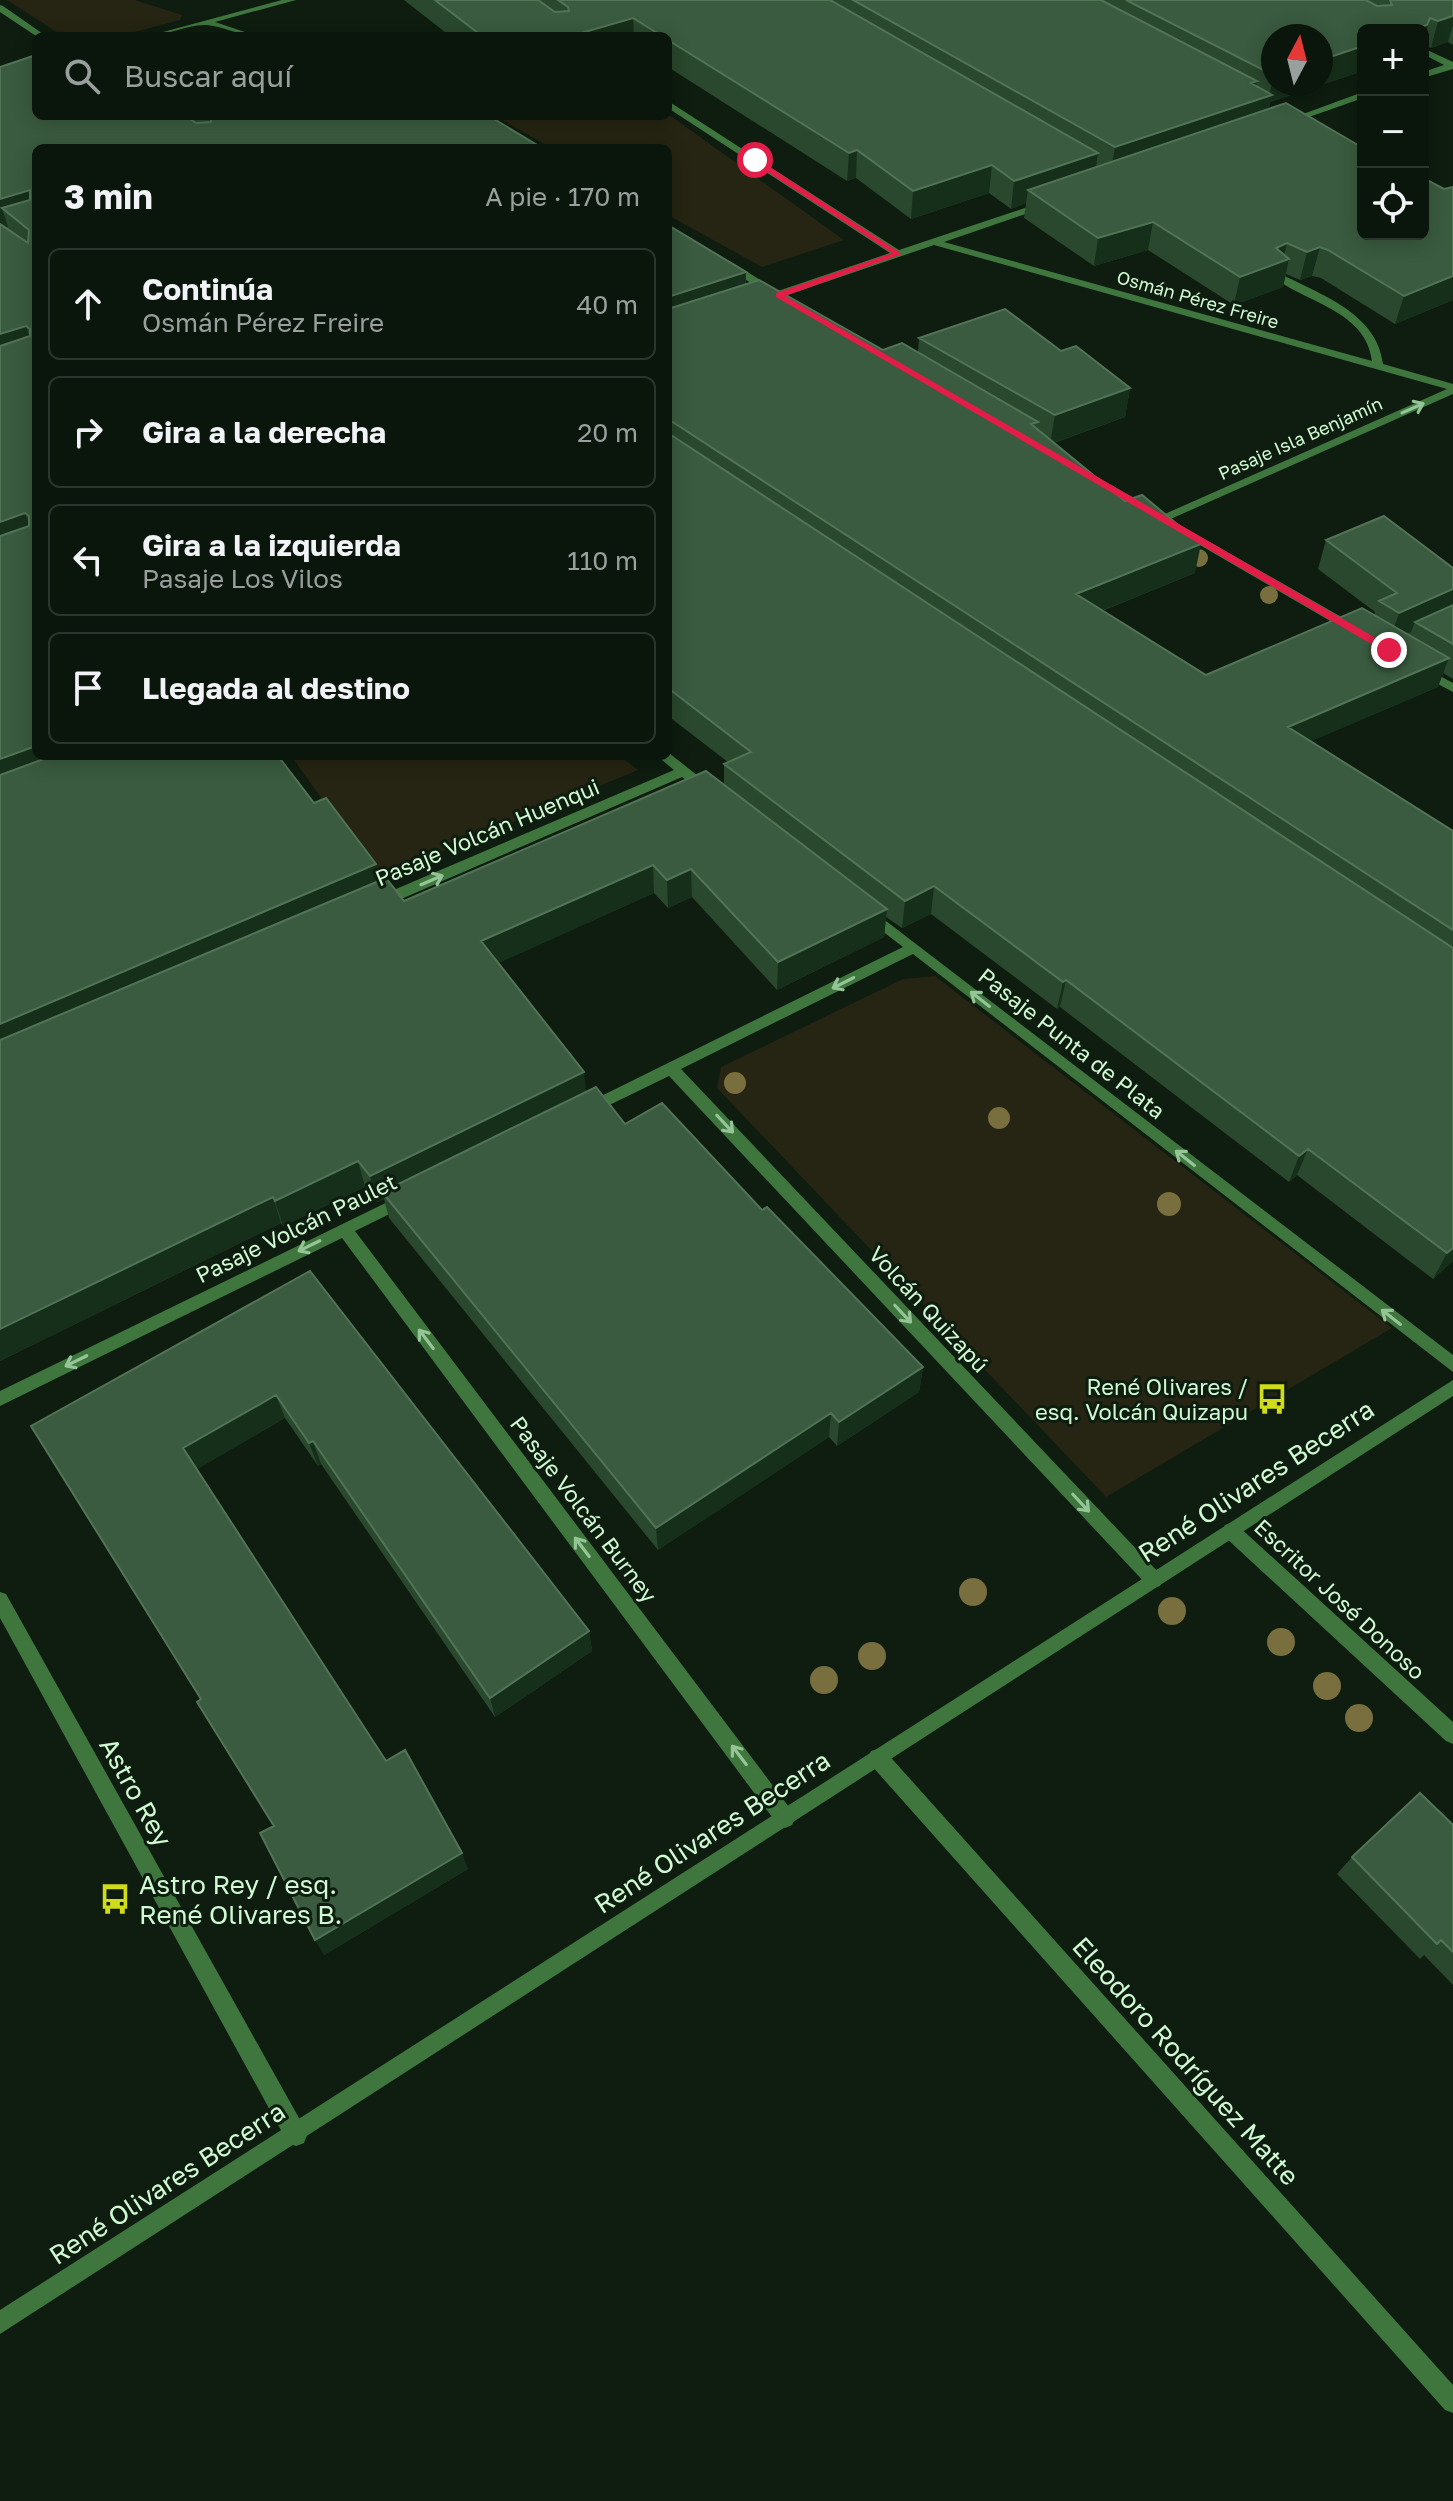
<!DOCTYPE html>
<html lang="es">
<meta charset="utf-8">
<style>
:root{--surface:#0a160c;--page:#18231a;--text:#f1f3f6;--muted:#999f9d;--line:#2a352d}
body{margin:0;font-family:"Golos Text",sans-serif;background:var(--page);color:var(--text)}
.controls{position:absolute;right:24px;top:24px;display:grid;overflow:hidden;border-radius:12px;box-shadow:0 4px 20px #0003}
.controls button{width:72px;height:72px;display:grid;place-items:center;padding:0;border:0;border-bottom:2px solid var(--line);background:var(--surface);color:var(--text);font:40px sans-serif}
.compass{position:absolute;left:1261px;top:24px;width:72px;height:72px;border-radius:50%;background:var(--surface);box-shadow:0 4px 20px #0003;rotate:7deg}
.stop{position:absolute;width:24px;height:24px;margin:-18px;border:6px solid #e11d48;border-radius:50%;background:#fff}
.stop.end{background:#e11d48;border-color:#fff;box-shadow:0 2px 8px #0008}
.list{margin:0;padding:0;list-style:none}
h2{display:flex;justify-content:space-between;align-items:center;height:104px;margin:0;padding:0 32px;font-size:34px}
h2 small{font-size:26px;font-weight:400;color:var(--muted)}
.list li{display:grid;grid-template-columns:52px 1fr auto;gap:24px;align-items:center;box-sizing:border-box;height:112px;margin:0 16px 16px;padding:0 16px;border:2px solid var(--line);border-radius:12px}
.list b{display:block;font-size:30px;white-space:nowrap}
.list p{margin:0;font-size:26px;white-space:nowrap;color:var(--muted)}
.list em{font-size:26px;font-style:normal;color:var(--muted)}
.icon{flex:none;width:44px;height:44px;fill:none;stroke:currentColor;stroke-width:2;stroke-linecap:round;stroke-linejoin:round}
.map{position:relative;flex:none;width:1453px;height:2501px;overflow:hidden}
.search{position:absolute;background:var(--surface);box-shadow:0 4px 20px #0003;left:32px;top:32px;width:640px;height:88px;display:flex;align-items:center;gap:20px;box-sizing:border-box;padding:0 28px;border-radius:12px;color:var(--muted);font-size:30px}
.panel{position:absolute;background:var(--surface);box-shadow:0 4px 20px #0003;left:32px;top:144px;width:640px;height:616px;border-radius:12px}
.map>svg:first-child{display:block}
.green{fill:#262412}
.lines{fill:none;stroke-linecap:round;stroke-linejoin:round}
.minor{fill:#3e763e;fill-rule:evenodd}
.tertiary{fill:#3e763e;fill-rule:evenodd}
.tree{fill:#796e3e}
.wall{fill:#29482d;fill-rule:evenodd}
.shaded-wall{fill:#162f1a}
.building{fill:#3a5b3f;stroke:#527456;stroke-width:2}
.oneway{stroke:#95c597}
.route{fill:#e11d48}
.labels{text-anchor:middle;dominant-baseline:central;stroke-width:6;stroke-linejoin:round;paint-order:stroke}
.far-street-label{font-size:18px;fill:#cffad2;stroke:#0e1d10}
.street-label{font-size:22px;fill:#cffad2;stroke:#0e1d10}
.poi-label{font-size:22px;fill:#cffad2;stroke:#0e1d10;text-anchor:end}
.near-street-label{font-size:26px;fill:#cffad2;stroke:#0e1d10}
.near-poi-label{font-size:26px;fill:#cffad2;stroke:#0e1d10;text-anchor:start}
</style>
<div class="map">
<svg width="1453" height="2501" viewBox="0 0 1453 2501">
<rect width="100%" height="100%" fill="#0e1d10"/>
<!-- green -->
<path class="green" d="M7,0H135L182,15L180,20L119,36H63Z
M668,114L844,240L762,267L668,215V148H551L495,116Z
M291,756H620L638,770L379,878Z
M935,976L1392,1328L1106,1497L717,1088L721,1067L903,979Z"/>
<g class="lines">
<!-- minor -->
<path class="minor" d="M282,0H296L215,22L257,36C239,36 223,26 206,25C188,24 167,36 148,36Z
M0,5L3,6L46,36H36L0,12Z
M1423,48L1453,62V69L1423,78V72L1444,65L1423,54Z
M1363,92V98L1292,123L1284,121Z
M668,101L899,250L1040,203H1046V207L944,242L1372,361C1366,310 1305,303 1272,276L1281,274C1321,295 1377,313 1383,364L1453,384V394L1166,521H1158V517L1447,389L934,245L770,301H762V297L769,294L725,267V263H733L778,291L890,253L668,108Z
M1088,472L1152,508L1154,510L1144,512L1084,477L1082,475Z
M1171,520L1359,627L1361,630L1359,633H1351L1167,526L1165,524Z
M1423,667L1453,683V692L1419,674L1417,671Z
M669,753L712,787V793H702L682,777L385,906H375L373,902L375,898L674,770L657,756H668Z
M869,908L1453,1355V1372L913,954L681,1069L1160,1574L1163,1580L1160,1586L1154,1588L1148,1586L669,1076L593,1113H583L580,1109L583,1105L903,947L864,917L862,913Z
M406,1193L412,1195L414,1199L412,1203L355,1231L792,1811L795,1818L792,1825L785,1828L778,1825L342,1238L0,1406V1391Z
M1231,1523L1237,1525L1453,1722V1744L1446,1741L1225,1537L1222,1531L1225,1525Z
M0,1592L6,1594L304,2127L307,2135L304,2143L296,2146L288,2143L0,1618Z
M878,1749L885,1751L1453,2385V2413L1445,2410L871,1765L868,1758L871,1751Z"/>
<!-- tertiary -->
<path class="tertiary" d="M1453,1380V1396L0,2334V2310Z"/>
</g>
<!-- trees -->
<g class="tree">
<circle cx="1199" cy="558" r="9"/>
<circle cx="1269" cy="595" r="9"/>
<circle cx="735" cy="1083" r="11"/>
<circle cx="999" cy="1118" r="11"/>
<circle cx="1169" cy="1204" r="12"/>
<circle cx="973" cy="1592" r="14"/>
<circle cx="1172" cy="1611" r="14"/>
<circle cx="1281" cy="1642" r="14"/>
<circle cx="872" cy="1656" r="14"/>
<circle cx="824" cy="1680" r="14"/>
<circle cx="1327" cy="1686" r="14"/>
<circle cx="1359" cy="1718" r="14"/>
</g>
<!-- wall -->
<path class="wall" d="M404,0H1453V45L1448,42L1431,48L1423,45V30H1363V71L1270,102L1269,108L1286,103L1363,148V234H1423V178L1444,189L1453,187V300L1395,324L1321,278L1312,276L1300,280L1286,274L1283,287L1234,305L1148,250L1094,266L1024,218L1026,203L1011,209L989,193L911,219L856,178L847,181L668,67V36H450ZM1273,36H1321V84H1273Z
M0,67L36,116H489L36,148V756L314,803L379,881L404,901L724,785V764L728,762L668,716V225L746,272V284L883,350L918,353L919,338L1061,351L1130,388L1125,417L1054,443L1195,573L1102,611L1206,675L1374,615L1375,612L1318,569L1326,540L1453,568V679L1443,673L1438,687L1311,741L1453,831V1261L1433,1279L1297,1175L1289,1182L1060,1007L1057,1009L931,914L902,928L886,917L884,937L777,990L692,897L668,908L654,893L498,963L586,1092L625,1124L762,1210L923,1367L919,1392L837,1446L829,1437L658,1550L389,1218L384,1199L377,1202L365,1187L283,1226L281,1223L0,1361Z
M310,1271L589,1631L592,1651L495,1717L321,1464L318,1466L285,1418L197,1469L386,1761L468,1869L324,1955L274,1826L201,1699L31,1426Z
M1453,1825V1985L1424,1955L1420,1959L1337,1874L1352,1857Z"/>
<!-- shaded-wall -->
<path class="shaded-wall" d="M1453,16V25L1448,42L1431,48L1438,21Z
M633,18L634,36H571Z
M1430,18L1423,43V30H1412Z
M1363,46V71L1270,102L1266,122L1110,175L1115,147L1257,81L1253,101L1269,95L1273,79V84H1321V60Z
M857,150L856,178L847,181L849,153Z
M1098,153L1094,180L1028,190L1026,203L1011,209L1014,181Z
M992,165L989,193L911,219L913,191Z
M30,190L36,211L2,208L8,227L0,229V199Z
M1153,222L1148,250L1094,266L1098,238Z
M1287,243L1283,261L1289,259L1283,287L1234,305L1240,277L1276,248Z
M1320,247L1312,276L1300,280L1307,252Z
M746,272L745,300L668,326V297Z
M1453,276V300L1395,324L1404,296Z
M26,326L35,354L0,365V334Z
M1130,388L1125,417L1050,444L1055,415Z
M25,513L35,542L0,555V522Z
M1201,544L1195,573L1071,623L1076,594Z
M1453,589V613L1415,622L1411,632L1389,642L1399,613Z
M1449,658L1438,687L1279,755L1288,727Z
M36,746V756H95L0,792V759Z
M376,864L382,892L0,1057V1024Z
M653,865L654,893L485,969L481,941Z
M691,869L692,897L668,908L667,880Z
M934,886L931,914L902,928L905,901Z
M887,909L884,937L777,990L778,962Z
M1066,980L1060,1007L1057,1009L1063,982Z
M584,1072L587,1099L382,1192L384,1199L377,1202L370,1176Z
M1308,1149L1297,1175L1289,1182L1299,1156Z
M358,1161L365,1187L283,1226L275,1201Z
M273,1197L281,1223L0,1361V1329Z
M1453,1248V1261L1433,1279L1447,1253Z
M923,1367L919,1392L837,1446L839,1422Z
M276,1395L285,1418L194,1471L183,1448Z
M831,1413L829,1437L658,1550L656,1528Z
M313,1441L321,1464L318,1466L309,1443Z
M589,1631L592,1651L495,1717L490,1698Z
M462,1853L468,1869L324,1955L315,1940Z"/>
<!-- building -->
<path class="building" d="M435,0H538L555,12L569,11L568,7L558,0H830L1098,153L1014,181L992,165L913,191L857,150L849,153L668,40V36H662L633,18L571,36H482Z
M853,0H1101L1257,81L1251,83L1272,95L1115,147Z
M1126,0H1366L1377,6L1392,5L1390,0H1453V16L1438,21L1430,18L1427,25L1412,30H1363V46L1321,60V36H1273V75Z
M36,55V116H186L196,123L211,122V118L208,116H489L542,148H36V746L0,759V536L29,526V516L25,513L0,522V346L30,336V329L26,326L0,334V224L28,243L29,230L2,208L30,200V190L0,199V67Z
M1286,103L1363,148V234H1423V178L1444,189L1453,187V276L1404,296L1328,250L1320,247L1307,252L1287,243L1276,248L1289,259L1240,277L1153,222L1098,238L1028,190Z
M668,225L746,272L668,297Z
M759,280L883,350L902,343L1038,422L1031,424L1125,501L1142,495L1201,544L1076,594L1206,675L1362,608L1449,658L1288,727L1453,831V930L668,419V309Z
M1005,309L1061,351L1076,346L1130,388L1055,415L919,338Z
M668,433L1453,948V1248L1447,1253L1308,1149L1299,1156L1066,980L1063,982L934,886L905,901L724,764L751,752L668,688Z
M1384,516L1453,568V589L1399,613L1379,601L1397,593L1326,540Z
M1453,605V644L1415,622Z
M52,756H278L314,803L326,798L376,864L0,1024V775Z
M706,771L887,909L778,962L691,869L667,880L653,865L481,941L584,1072L370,1176L358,1161L275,1201L273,1197L0,1329V1040L386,878L404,901Z
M596,1087L625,1124L662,1103L762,1210L767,1207L923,1367L839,1422L831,1413L656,1528L382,1192Z
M310,1271L589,1631L490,1698L313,1441L309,1443L276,1395L183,1448L386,1761L405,1750L462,1853L315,1940L260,1833L274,1826L197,1702L201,1699L31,1426Z
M1420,1793L1453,1825V1952L1441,1940L1437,1944L1352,1857Z"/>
<!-- one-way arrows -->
<defs><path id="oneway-shaft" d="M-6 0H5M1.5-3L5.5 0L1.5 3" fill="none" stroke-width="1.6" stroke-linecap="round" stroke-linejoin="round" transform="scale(2)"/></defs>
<g class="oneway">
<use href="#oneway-shaft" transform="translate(1413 408) rotate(-24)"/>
<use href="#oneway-shaft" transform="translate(432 880) rotate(-23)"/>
<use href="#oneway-shaft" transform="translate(843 983) rotate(153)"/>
<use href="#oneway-shaft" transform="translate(980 999) rotate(-142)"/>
<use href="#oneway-shaft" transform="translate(725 1124) rotate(47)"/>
<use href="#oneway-shaft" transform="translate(1185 1158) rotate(-142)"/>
<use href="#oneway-shaft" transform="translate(309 1246) rotate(154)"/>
<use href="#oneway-shaft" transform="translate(903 1314) rotate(47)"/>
<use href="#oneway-shaft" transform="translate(1391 1317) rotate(-142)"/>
<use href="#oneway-shaft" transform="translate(426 1339) rotate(-127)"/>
<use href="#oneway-shaft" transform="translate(76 1361) rotate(154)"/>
<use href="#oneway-shaft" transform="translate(1081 1503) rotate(47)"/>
<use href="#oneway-shaft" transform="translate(582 1547) rotate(-127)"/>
<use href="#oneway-shaft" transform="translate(739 1755) rotate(-127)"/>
</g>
<!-- route -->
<path class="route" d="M752,159H758L902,254L785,296L1393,648V652H1385L776,297V293L892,253L752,162Z"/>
<!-- icons -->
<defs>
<symbol id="bus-bare" viewBox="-9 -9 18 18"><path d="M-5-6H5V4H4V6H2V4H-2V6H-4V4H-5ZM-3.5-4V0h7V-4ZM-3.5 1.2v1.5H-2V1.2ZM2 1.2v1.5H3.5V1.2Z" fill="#d0dc19" stroke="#0e1d10" stroke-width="2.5" paint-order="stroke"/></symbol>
</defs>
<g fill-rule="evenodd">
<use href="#bus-bare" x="1250" y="1377" width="44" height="44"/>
<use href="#bus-bare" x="93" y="1877" width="44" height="44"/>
</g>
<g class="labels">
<!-- far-street labels -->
<g class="far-street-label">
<text transform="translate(1198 299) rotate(16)">Osmán Pérez Freire</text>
<text transform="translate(1300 438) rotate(-24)">Pasaje Isla Benjamín</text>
</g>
<!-- street labels -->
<g class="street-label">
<text transform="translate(487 832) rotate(-23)">Pasaje Volcán Huenqui</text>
<text transform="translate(1072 1043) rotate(38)">Pasaje Punta de Plata</text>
<text transform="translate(296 1228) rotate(-26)">Pasaje Volcán Paulet</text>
<text transform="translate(929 1309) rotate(47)">Volcán Quizapú</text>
<text transform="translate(584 1509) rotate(53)">Pasaje Volcán Burney</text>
<text transform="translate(1340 1599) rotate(43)">Escritor José Donoso</text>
</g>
<!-- poi labels -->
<g class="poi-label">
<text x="1248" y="1386">René Olivares /<tspan x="1248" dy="25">esq. Volcán Quizapu</tspan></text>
</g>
<!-- near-street labels -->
<g class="near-street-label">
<text transform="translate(1256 1481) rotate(-33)">René Olivares Becerra</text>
<text transform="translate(136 1792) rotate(61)">Astro Rey</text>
<text transform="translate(712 1832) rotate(-33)">René Olivares Becerra</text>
<text transform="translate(1186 2061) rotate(48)">Eleodoro Rodríguez Matte</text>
<text transform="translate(167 2183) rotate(-33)">René Olivares Becerra</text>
</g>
<!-- near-poi labels -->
<g class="near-poi-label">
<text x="139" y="1884">Astro Rey / esq.<tspan x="139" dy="30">René Olivares B.</tspan></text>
</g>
</g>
</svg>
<div class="controls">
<button>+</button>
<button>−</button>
<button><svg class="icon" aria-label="locate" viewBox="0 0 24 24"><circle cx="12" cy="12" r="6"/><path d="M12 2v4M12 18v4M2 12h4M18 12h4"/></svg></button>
</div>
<svg class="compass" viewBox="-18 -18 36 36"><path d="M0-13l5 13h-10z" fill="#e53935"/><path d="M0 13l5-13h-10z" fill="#999f9d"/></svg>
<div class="stop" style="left:755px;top:160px"></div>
<div class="stop end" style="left:1389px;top:650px"></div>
<div class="search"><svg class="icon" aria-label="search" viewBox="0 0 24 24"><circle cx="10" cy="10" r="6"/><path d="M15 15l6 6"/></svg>Buscar aquí</div>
<section class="panel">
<h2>3 min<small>A pie · 170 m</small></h2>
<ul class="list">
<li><svg class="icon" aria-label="ahead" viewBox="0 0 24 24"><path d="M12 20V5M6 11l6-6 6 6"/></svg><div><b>Continúa</b><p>Osmán Pérez Freire</p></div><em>40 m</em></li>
<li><svg class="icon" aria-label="right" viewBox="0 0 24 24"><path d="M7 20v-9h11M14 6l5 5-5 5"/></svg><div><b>Gira a la derecha</b></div><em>20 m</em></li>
<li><svg class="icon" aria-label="left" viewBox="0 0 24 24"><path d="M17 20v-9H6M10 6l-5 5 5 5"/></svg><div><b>Gira a la izquierda</b><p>Pasaje Los Vilos</p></div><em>110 m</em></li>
<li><svg class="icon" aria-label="arrive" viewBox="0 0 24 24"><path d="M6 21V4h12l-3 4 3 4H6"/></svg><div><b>Llegada al destino</b></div></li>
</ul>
</section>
</div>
